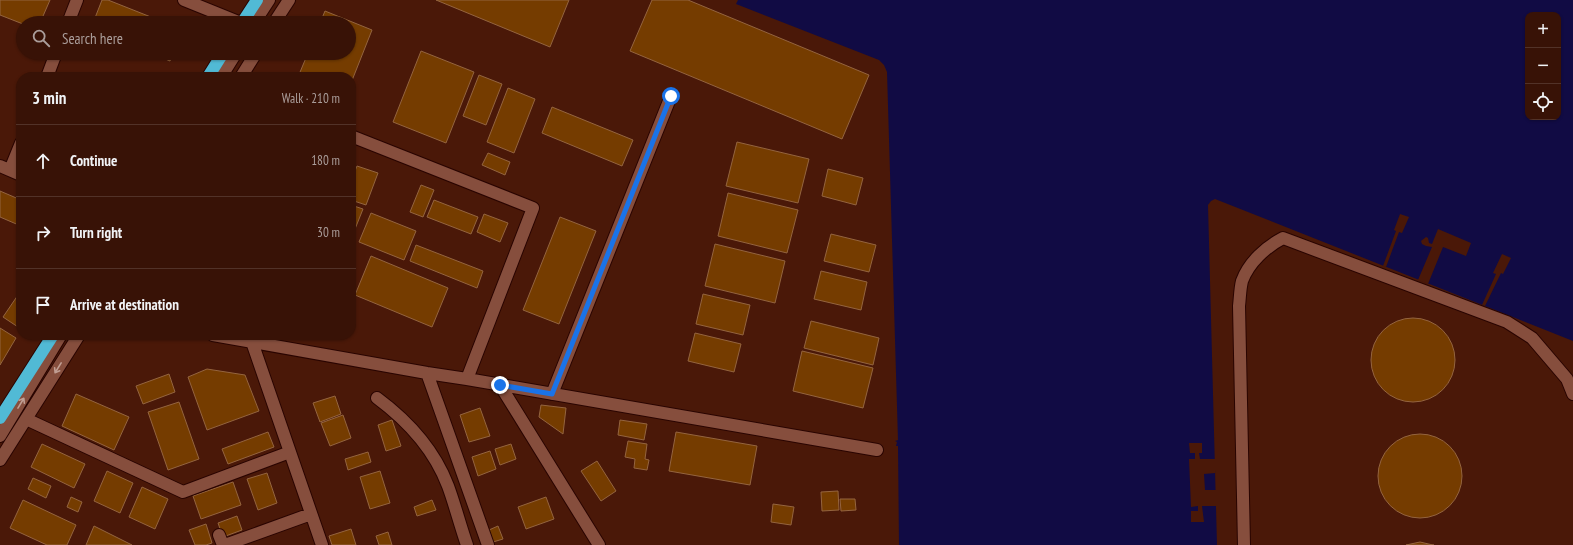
<!DOCTYPE html>
<meta charset="utf-8">
<style>
:root{--surface:#381206;--page:#432014;--text:#f1f3f6;--muted:#ab9e9b;--line:#523228}
body{margin:0;font-family:"PT Sans Narrow",sans-serif;background:var(--page);color:var(--text)}
.controls{position:absolute;right:12px;top:12px;display:grid;overflow:hidden;border-radius:8px;box-shadow:0 1px 3px #0004}
.controls button{width:36px;height:36px;display:grid;place-items:center;padding:0;border:0;border-bottom:1px solid var(--line);background:var(--surface);color:var(--text);font:20px sans-serif}
.stop{position:absolute;width:12px;height:12px;margin:-9px;border:3px solid #1a73e8;border-radius:50%;background:#fff}
.stop.end{background:#1a73e8;border-color:#fff;box-shadow:0 1px 4px #0008}
.list{margin:0;padding:0;list-style:none}
h2{display:flex;justify-content:space-between;align-items:center;height:52px;margin:0;padding:0 16px;font-size:17px}
h2 small{font-size:13px;font-weight:400;color:var(--muted)}
.list li{display:grid;grid-template-columns:26px 1fr auto;gap:12px;align-items:center;box-sizing:border-box;height:72px;padding:0 16px;border-top:1px solid var(--line)}
.list b{display:block;font-size:15px;white-space:nowrap}
.list em{font-size:13px;font-style:normal;color:var(--muted)}
.icon{flex:none;width:22px;height:22px;fill:none;stroke:currentColor;stroke-width:2;stroke-linecap:round;stroke-linejoin:round}
.map{position:relative;flex:none;width:1573px;height:545px;overflow:hidden}
.search{position:absolute;background:var(--surface);box-shadow:0 1px 3px #0004;left:16px;top:16px;width:340px;height:44px;display:flex;align-items:center;gap:10px;box-sizing:border-box;padding:0 14px;border-radius:22px;color:var(--muted);font-size:15px}
.panel{position:absolute;background:var(--surface);box-shadow:0 1px 3px #0004;left:16px;top:72px;width:340px;height:268px;border-radius:16px}
.map>svg:first-child{display:block}
.water{fill:#110b44;fill-rule:evenodd}
.pier{fill:#4a1808}
.building{fill:#753c00;stroke:#94643f}
.lines{fill:none;stroke-linecap:round;stroke-linejoin:round}
.minor-casing{stroke:#290400;stroke-width:14}
.highway-casing{stroke:#290400;stroke-width:14}
.minor{stroke:#864e3d;stroke-width:12}
.highway{stroke:#51bad5;stroke-width:12}
.oneway{stroke:#c09e93}
.route{stroke:#1a73e8;stroke-width:5}
</style>
<div class="map">
<svg width="1573" height="545" viewBox="0 0 1573 545">
<rect width="100%" height="100%" fill="#4a1808"/>
<!-- water -->
<path class="water" d="M738,0H1573V341L1215,199L1211,201L1208,205L1217,545H899L898,446H896L897,442L895,441L898,440L887,72L884,65L879,60L736,4ZM1528,15H1558V117H1528Z"/>
<!-- pier -->
<path class="pier" d="M1400,214L1409,217L1402,233L1399,232L1386,267L1383,266L1396,231L1394,230Z
M1438,229L1471,243L1466,256L1443,247L1428,284L1418,280L1432,247L1426,246L1422,244L1421,241L1426,237L1428,238L1429,243L1432,244Z
M1502,254L1511,258L1503,274L1501,273L1485,306L1482,305L1496,274L1493,273Z
M1189,443H1202V453H1199L1200,459H1215V473L1204,474L1205,490H1216V506H1202L1204,522H1191V511H1198V506L1191,507L1189,459H1195V453H1190Z"/>
<!-- building -->
<path class="building" d="M0,0H50L40,23H23V24L0,15Z
M102,0H108L166,23H93Z
M436,0H569L550,47Z
M652,0H688L869,75L842,139L630,51Z
M325,11L372,30L351,83V77H298L308,53H349V23H320Z
M421,51L474,72L446,143L393,122Z
M151,53H173L170,61Z
M479,75L502,84L486,125L463,116Z
M508,88L535,99L514,153L487,142Z
M552,107L633,140L622,166L542,133Z
M737,142L809,159L798,203L726,186Z
M488,153L510,162L505,175L482,165Z
M357,166L378,173L366,205L351,200V181Z
M828,169L863,178L856,205L822,196Z
M421,185L434,190L423,217L410,212Z
M0,191L21,200V226L0,217Z
M728,193L798,210L787,253L718,236Z
M434,200L478,217L471,234L427,217Z
M351,205L363,209L351,239Z
M371,213L416,231L404,260L359,242Z
M484,214L508,223L500,242L477,232Z
M560,217L596,231L559,324L523,310Z
M831,234L876,245L869,272L824,261Z
M715,244L785,261L775,303L705,286Z
M416,245L483,271L477,288L410,261Z
M371,256L448,288L432,327L355,295Z
M821,271L867,282L861,310L814,299Z
M703,294L750,305L743,335L696,324Z
M18,295L21,297V329L3,317Z
M1371 360a42 42 0 1 1 84 0a42 42 0 1 1-84 0Z
M811,321L879,338L873,365L804,348Z
M0,328L16,338L0,365Z
M695,333L741,344L734,372L688,361Z
M802,351L873,368L863,408L793,391Z
M207,369L245,375L259,411L207,430L188,377Z
M169,374L175,392L143,404L136,386Z
M76,394L129,417L114,450L62,426Z
M335,396L341,414L320,422L313,403Z
M179,402L199,459L168,470L148,412Z
M541,405L566,408L563,434L539,417Z
M480,408L490,436L469,442L460,415Z
M343,415L351,438L330,446L321,423Z
M392,420L401,446L386,451L378,425Z
M620,420L647,424L644,440L618,435Z
M268,432L274,447L228,464L222,449Z
M676,432L757,446L750,485L669,471Z
M1378 476a42 42 0 1 1 84 0a42 42 0 1 1-84 0Z
M628,441L647,444L645,459L649,460L647,470L634,468L635,459L625,457Z
M42,444L85,464L74,488L31,467Z
M511,444L516,459L500,465L495,449Z
M490,451L496,469L478,476L472,457Z
M368,452L371,462L348,470L345,459Z
M597,461L616,491L601,501L581,471Z
M107,471L133,483L120,513L94,501Z
M380,471L390,503L370,509L360,477Z
M267,473L277,503L258,510L247,479Z
M33,478L51,486L46,498L28,489Z
M233,482L241,505L201,519L193,496Z
M142,487L168,499L155,529L129,517Z
M838,491L839,510L822,511L821,492Z
M71,497L82,502L78,512L67,507Z
M546,497L554,519L526,529L518,507Z
M840,499H855L856,510L841,511Z
M23,500L76,525L67,545H47L10,528Z
M432,500L436,510L417,516L414,507Z
M773,504L794,507L791,525L771,522Z
M237,516L242,530L223,537L218,523Z
M206,524L212,543L206,545H195L189,530Z
M94,526L132,545H86Z
M498,526L503,539L493,542L489,530Z
M351,529L356,545H332L329,536Z
M388,532L392,545H379L376,536Z
M1420,542L1433,545H1434H1406Z"/>
<g class="lines">
<defs>
<path id="minor" d="M184,0L241,23
M68,23L77,0
M254,23L269,0
M274,23L289,0
M47,77L56,53
M221,77L236,53
M241,77L256,53
M351,136L533,208L467,379
M0,166L21,175
M10,170L21,143
M213,335L427,373L467,379L877,450
M252,342L322,545
M427,373L488,545
M500,385L599,545
M552,394L671,96
M377,398C408,421 434,449 448,486C455,505 460,525 467,545
M26,419L183,492L290,452
M0,436L61,335
M0,460L79,335
M219,535L223,545
M225,545L311,514
M1244,545L1239,306C1240,298 1240,289 1242,281C1249,262 1266,247 1283,238L1507,322L1532,338L1567,379L1573,394"/>
<path id="highway" d="M242,23L257,0
M208,77L223,53
M0,418L53,335"/>
</defs>
<!-- minor casing -->
<use href="#minor" class="minor-casing"/>
<!-- highway casing -->
<use href="#highway" class="highway-casing"/>
<!-- minor -->
<use href="#minor" class="minor"/>
<!-- highway -->
<use href="#highway" class="highway"/>
</g>
<!-- one-way arrows -->
<defs><path id="oneway-shaft" d="M-6 0H5M1.5-3L5.5 0L1.5 3" fill="none" stroke-width="1.6" stroke-linecap="round" stroke-linejoin="round"/></defs>
<g class="oneway">
<use href="#oneway-shaft" transform="translate(58 368) rotate(122)"/>
<use href="#oneway-shaft" transform="translate(21 403) rotate(-59)"/>
</g>
<g class="lines">
<!-- route -->
<path class="route" d="M500,385L552,394L671,96"/>
</g>
</svg>
<div class="controls">
<button>+</button>
<button>−</button>
<button><svg class="icon" aria-label="locate" viewBox="0 0 24 24"><circle cx="12" cy="12" r="6"/><path d="M12 2v4M12 18v4M2 12h4M18 12h4"/></svg></button>
</div>
<div class="stop" style="left:671px;top:96px"></div>
<div class="stop end" style="left:500px;top:385px"></div>
<div class="search"><svg class="icon" aria-label="search" viewBox="0 0 24 24"><circle cx="10" cy="10" r="6"/><path d="M15 15l6 6"/></svg>Search here</div>
<section class="panel">
<h2>3 min<small>Walk · 210 m</small></h2>
<ul class="list">
<li><svg class="icon" aria-label="ahead" viewBox="0 0 24 24"><path d="M12 20V5M6 11l6-6 6 6"/></svg><div><b>Continue</b></div><em>180 m</em></li>
<li><svg class="icon" aria-label="right" viewBox="0 0 24 24"><path d="M7 20v-9h11M14 6l5 5-5 5"/></svg><div><b>Turn right</b></div><em>30 m</em></li>
<li><svg class="icon" aria-label="arrive" viewBox="0 0 24 24"><path d="M6 21V4h12l-3 4 3 4H6"/></svg><div><b>Arrive at destination</b></div></li>
</ul>
</section>
</div>
